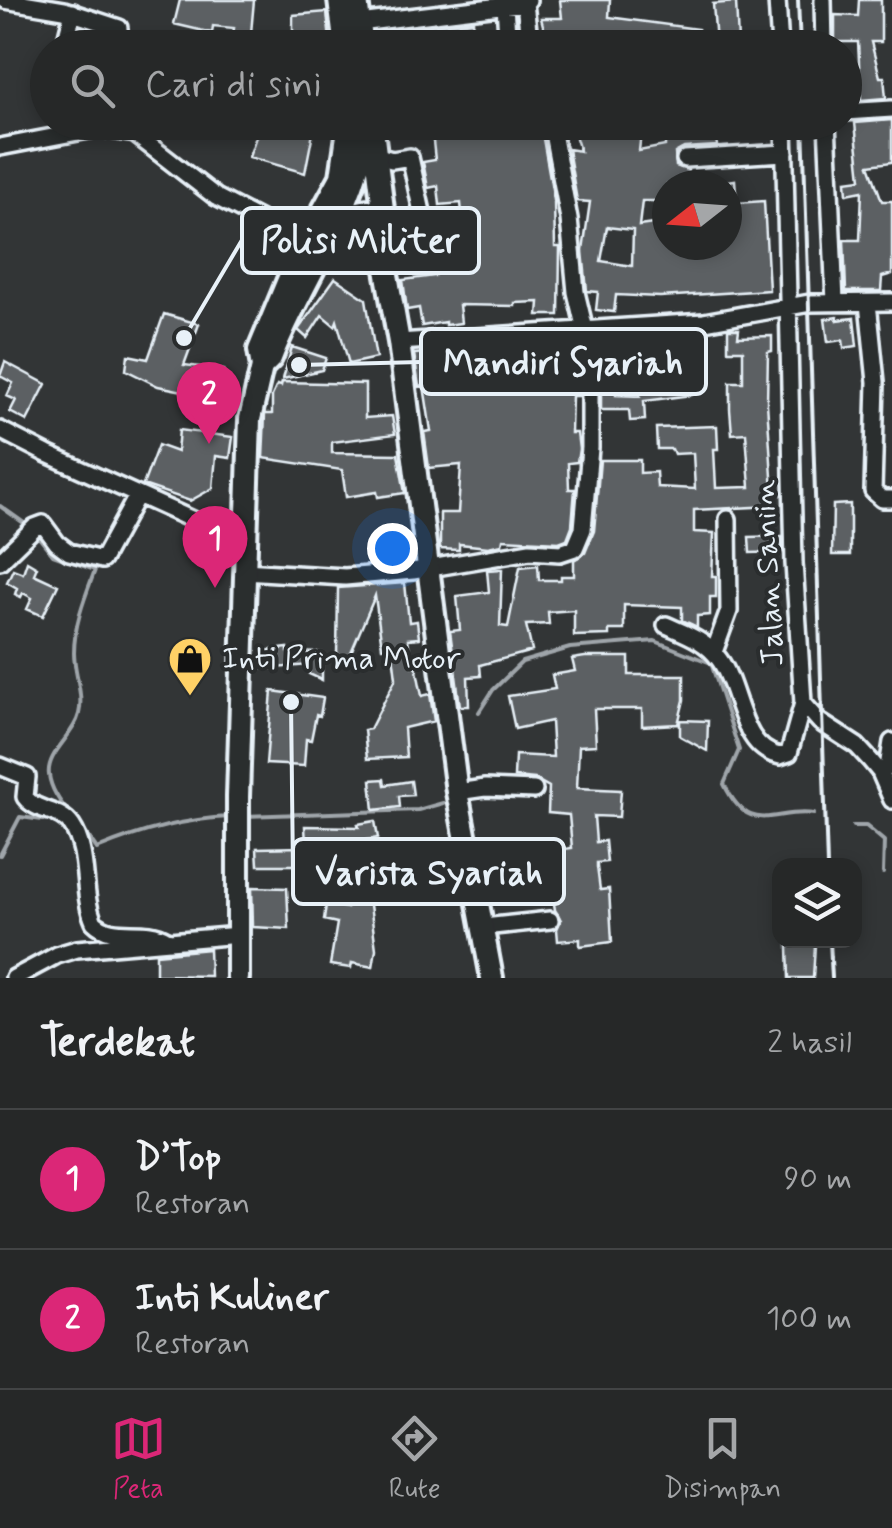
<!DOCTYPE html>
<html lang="id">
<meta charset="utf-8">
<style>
:root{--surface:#262828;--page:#323434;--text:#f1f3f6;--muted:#a4a6a8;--line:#424445;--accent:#db2777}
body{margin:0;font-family:Mynerve,sans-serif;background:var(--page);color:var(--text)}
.controls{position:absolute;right:30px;bottom:30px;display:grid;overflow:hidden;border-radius:20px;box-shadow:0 5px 15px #0003}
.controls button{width:90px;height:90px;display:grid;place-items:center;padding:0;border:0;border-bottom:2px solid var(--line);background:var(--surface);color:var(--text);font:50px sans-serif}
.compass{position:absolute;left:652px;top:170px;width:90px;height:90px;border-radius:50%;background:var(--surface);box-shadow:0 5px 15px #0003;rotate:253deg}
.you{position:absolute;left:392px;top:548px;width:35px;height:35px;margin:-25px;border:8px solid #fff;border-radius:50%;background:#1a73e8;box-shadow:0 0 0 15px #1a73e833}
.badge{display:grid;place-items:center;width:65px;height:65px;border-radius:50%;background:var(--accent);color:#fff;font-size:32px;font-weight:700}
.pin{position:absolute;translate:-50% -82px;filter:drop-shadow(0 2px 5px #0008)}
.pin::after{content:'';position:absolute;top:52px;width:35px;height:30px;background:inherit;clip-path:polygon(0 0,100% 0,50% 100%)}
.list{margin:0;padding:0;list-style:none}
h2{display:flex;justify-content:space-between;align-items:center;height:130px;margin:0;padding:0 40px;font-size:42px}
h2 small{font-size:32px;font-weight:400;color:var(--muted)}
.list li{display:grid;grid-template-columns:65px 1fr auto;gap:30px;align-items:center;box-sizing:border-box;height:140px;padding:0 40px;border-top:2px solid var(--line)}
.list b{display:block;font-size:38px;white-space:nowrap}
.list p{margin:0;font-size:32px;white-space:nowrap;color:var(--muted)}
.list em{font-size:32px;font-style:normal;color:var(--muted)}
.icon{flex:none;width:55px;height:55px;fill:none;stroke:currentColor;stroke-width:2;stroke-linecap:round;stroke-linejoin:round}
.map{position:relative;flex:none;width:892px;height:978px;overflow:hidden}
.search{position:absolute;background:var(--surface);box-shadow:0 5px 15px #0003;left:30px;right:30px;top:30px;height:110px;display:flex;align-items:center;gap:25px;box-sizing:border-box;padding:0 35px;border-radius:55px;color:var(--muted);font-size:38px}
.sheet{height:410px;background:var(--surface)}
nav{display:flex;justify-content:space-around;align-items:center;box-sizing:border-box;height:140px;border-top:2px solid var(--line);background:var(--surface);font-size:28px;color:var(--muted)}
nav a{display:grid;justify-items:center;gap:5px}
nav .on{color:var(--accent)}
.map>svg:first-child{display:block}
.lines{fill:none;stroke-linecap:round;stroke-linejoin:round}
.stream{stroke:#9fa5aa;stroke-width:4}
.building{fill:#5c6063;stroke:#e8f1f8;stroke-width:2.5;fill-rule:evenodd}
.minor-casing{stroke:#e8f1f8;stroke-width:22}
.major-casing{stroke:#e8f1f8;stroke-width:28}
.minor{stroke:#2a2d2e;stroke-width:15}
.major{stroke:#2a2d2e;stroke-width:20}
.rail{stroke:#e8f1f8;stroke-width:4}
.labels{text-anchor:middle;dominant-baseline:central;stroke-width:8;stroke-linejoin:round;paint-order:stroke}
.street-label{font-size:32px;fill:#e8f1f8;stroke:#2a2d2e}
.poi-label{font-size:32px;fill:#e8f1f8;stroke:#2a2d2e;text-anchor:start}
.leader{fill:none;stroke:#e8f1f8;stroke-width:4}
.callout-dot{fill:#e8f1f8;stroke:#2a2d2e;stroke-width:4}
.callout{fill:#2a2d2e;stroke:#e8f1f8;stroke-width:4}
.callout-label{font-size:35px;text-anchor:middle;font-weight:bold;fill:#e8f1f8}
</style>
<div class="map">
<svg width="892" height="978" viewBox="0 0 892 978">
<rect width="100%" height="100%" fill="#323536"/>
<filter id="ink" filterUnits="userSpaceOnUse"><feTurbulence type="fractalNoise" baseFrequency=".01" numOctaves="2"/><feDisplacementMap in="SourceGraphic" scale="20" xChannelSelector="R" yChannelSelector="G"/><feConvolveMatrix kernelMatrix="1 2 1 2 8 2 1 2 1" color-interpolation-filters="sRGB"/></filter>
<g filter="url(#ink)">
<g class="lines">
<!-- stream -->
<path class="stream" d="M0,506L31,528
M37,535L53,555L95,570C85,597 74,624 74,653C74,673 84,694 79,714C74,736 46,753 49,775C51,790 61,804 71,815
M479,712L493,690L522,662L570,648L655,641L711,663L739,750L724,784C751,839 773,808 814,814
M244,816L418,810L443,803
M78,822L97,849C140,831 183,819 230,817
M853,826H866L884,841L883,873
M0,855L20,817L43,820L50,815"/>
</g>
<!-- building -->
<path class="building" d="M180,0H254L251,33H255L253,48L231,46L234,28L213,26L212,33L174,24Z
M560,0H610L609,17L698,29L695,48H549L541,18H562Z
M859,0H881V42H871L880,77H884L886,98L861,100L858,42H835V15L858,16Z
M736,2L738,42L716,43L713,4Z
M327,12L330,41L293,38V15Z
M473,21L476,48H377L375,32Z
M892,120V162L869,165L882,201H892V274L882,277L881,291H846L844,240H860L862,191L847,194L846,181L861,179L855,123Z
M261,122L293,129L297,122H315L305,173L249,157Z
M431,122H450V125L540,122L554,200L555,247H560L559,315H538L539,302L515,303V306L459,305L461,323L445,325V322L422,326L419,308L407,310L403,280L435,276L432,255L400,256V225L433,222L435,234L464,233L461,203L440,205L438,186L428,188L423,162L435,160Z
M571,122H604V126L626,128L627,122H642L639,151L665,146V142L716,136L717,146L684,148L675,153L676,166L688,170L686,185H667V201H642L639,226L667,222V245H727V181L735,180L737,203L764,201L769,290L660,297L616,295L614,312L596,310L598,292L587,291L583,251L590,202L577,201L568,149L580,151ZM607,227L633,230L632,266L601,261Z
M335,278L366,299L376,358L349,364L337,321L335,326L322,315L307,338L298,330Z
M164,314L199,324L184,365L224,370L218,398L158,386L126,370L128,355L148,359Z
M837,317V320L854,318L857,346L844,348L843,340L828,342L825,319Z
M728,329H739L738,337L772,336V351L768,352L767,403L774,506L694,510V532L714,533L712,576H716V597H710V615L697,616V627L682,620V607L624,605V630H609V635L574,636V610L548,612L549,624L526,625L532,651L480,665L481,676L468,677L469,706H460L450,631L460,630L457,596L489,592L487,570L502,569L500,626L508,627L520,567L538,565L539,580H561V576H574V560L585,553L594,531L600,460H640V473L656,472L657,487L695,489L693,453L674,454L672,449H657L656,428L717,426L718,449H714L716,488L750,487L746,433L732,434L730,409V382H743V350H728Z
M561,343L577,345L579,354V396H572L571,433H577L579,449L577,462L568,463L569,489H575L572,526L567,539L559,542L503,539L502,544L488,547L459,544V550L440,549V513H458L461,465L429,468L424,432L431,431L424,386L419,387L414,354Z
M650,346L651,363L678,359L683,370L688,371L692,395L644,401L645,420L630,421L629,410H601V362L630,363L629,348ZM640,372V396L616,395L617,373Z
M292,347L326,358L322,370L283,379Z
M5,362L46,384L27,421L10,412L16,400L7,396L13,383L0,376Z
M282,382L365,384V418L392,416L395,434L332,442V453L398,454L405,493L378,497L377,492L346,497L342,470L263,458L265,414H272V396L277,385L281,386Z
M179,430L233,437L230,458L216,456L213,488L190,501L143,485L158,445L177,452Z
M850,504V555H832L833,505Z
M782,536V552L750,553L749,537Z
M27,561L37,567L34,574L58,585L43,616L27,609L32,598L23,593L21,597L15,594L17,588L7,582L13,569L23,573Z
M405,583L409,622L417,621L419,638L408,639L412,666L416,665L422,696L430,694L434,721L404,728L406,757L367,759L364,730L370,729L396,678L392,646L382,647L375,596L349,657L337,656L338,588Z
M288,648V652L322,653V680L309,674V665L264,669L263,651Z
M585,657H629V675H684V700L678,724L642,726V709H594L596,745L579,746L577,788L621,790L619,817L594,816L596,842L605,841L607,862L597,863V867L600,890L609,889L612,942L580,946V939L558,941L557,929L561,920L555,910L553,897L505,900L503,865L549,862L548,851L572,848L569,815L548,813L549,787L535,779L514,777L515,755L553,757L551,721L515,729L508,696L555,689L552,675L575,671L572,659Z
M272,691L323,698L320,716L316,715L311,740L306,739L304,766L266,764Z
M680,720L708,721L707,751L680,736Z
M384,779L385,785L411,781L413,795L399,796L400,807L374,810L371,780Z
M375,821L378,838L336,845H306L305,826L359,827L358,824Z
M441,839L444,864L436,866V888H404V870H417L413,842Z
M302,847L304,865H258L257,848Z
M349,867H372V884L367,883L376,949L373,967L352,963L351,968L330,965L337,923L324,920L326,904L347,908Z
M252,887L287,888L289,929L253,927Z
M815,945L813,978H789L788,946Z
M209,949L210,976L156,975V954Z"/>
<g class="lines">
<defs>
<path id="minor" d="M5,0L64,10L119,28V48
M777,0L780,48
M823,0L824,48
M525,3L530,48
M505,6L508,48
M359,23L525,3L528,0
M64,48L73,12
M844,112L892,109
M784,122L794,563L803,703L820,722L857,746L870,760L880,772L892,800
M827,122L835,302
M0,147L99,128L135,134L216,197L305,243
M375,155L392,160L410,157L422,212
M685,159L785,153
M868,303L876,382L873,491L882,499H892
M399,342L704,322L810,303L892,302
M0,430L47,454L244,543
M0,561L35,527L43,524L57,543L69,552L102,560L137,496
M243,571L345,577L413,571L530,551L560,553L575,548L583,529L590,448V351L576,292L569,219L551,122
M666,625C686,634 705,640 719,659C741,688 739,748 780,756L789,753L803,703
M714,652L729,611L728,519
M0,766L27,777L25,797C37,813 60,808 72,826C90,853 81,893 94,922C114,942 143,925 167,940
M888,768L892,742
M457,792L485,788L534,790
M484,927L550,920
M14,978L57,955L77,949L239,935"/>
<path id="major" d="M339,0L345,48
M357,0L363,48
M372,122L388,249L384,258L399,342L457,792L492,978
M331,218L368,210L385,222
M325,248L350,234L363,231L378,248
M262,367L271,358C301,281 354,213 367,129
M238,978V797L250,419L262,367L259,350L298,256L341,177L349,122"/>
</defs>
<!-- minor casing -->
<use href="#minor" class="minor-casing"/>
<!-- major casing -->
<use href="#major" class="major-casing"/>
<!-- minor -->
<use href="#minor" class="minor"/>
<!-- major -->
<use href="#major" class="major"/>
<!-- rail -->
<path class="rail" d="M798,0L800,48
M803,122L827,866
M830,941L832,978"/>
</g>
</g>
<!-- icons -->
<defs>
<symbol id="shop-pin" viewBox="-11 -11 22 30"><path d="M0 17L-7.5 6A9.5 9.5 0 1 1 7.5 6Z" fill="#ffd166" stroke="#2a2d2e"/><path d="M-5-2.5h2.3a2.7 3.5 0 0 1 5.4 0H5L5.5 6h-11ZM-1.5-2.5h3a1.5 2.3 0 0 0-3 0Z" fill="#111"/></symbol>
</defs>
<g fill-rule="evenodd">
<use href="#shop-pin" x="165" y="634" width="50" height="68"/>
</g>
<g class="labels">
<!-- street labels -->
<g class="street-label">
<text transform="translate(769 573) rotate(-93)">Jalan Saniin</text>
</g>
<!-- poi labels -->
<g class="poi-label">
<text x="222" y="659">Inti Prima Motor</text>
</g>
</g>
<!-- callouts -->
<path class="leader" d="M184 338L242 240M299 365L421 362M291 702L293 872"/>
<g class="callout-dot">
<circle cx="184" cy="338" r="10"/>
<circle cx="299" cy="365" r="10"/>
<circle cx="291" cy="702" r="10"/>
</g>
<g class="callout">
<rect x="242" y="208" width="237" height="65" rx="10"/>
<rect x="421" y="329" width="285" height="65" rx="10"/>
<rect x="293" y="839" width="271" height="65" rx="10"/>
</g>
<g class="callout-label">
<text x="360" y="252">Polisi Militer</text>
<text x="563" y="374">Mandiri Syariah</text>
<text x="429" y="884">Varista Syariah</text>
</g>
</svg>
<div class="controls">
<button><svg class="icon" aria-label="layers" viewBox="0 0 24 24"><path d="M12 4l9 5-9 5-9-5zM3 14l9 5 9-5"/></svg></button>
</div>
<svg class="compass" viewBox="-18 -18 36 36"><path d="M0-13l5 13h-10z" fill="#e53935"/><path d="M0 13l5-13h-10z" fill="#a4a6a8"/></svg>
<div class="you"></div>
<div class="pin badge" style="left:215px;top:588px">1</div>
<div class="pin badge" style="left:209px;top:444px">2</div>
<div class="search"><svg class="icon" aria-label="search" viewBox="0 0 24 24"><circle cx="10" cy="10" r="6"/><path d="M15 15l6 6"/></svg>Cari di sini</div>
</div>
<section class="sheet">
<h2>Terdekat<small>2 hasil</small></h2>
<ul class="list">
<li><span class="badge">1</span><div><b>D’Top</b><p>Restoran</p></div><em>90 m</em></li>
<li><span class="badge">2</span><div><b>Inti Kuliner</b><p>Restoran</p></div><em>100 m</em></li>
</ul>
</section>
<nav>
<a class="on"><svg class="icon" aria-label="map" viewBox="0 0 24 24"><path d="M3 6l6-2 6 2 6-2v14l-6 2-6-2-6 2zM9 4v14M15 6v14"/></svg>Peta</a>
<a><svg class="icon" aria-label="directions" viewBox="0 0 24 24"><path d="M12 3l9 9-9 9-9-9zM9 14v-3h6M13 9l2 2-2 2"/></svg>Rute</a>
<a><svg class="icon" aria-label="saved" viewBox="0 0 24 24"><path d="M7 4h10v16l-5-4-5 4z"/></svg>Disimpan</a>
</nav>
